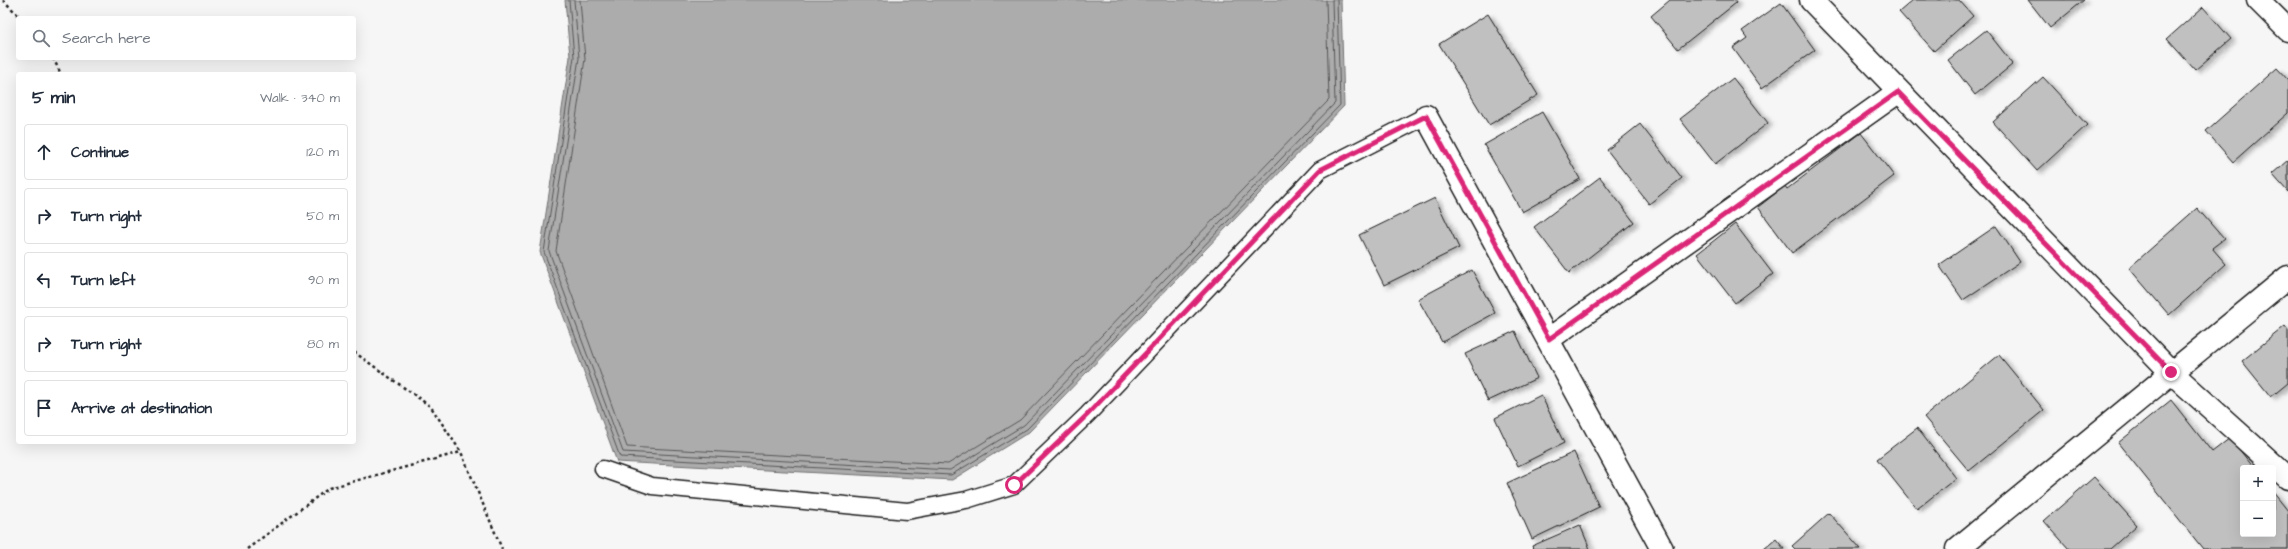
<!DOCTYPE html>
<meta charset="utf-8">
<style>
:root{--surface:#fff;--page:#f2f2f3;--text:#1f2937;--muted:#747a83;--line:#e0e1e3}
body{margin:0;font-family:"Architects Daughter",sans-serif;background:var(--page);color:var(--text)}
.controls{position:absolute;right:12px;bottom:12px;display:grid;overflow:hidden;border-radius:4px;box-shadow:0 4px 16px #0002}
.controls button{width:36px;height:36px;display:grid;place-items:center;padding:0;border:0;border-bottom:1px solid var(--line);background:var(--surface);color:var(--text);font:20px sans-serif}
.stop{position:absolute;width:12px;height:12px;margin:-9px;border:3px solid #db2777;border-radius:50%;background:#fff}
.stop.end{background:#db2777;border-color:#fff;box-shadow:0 1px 4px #0008}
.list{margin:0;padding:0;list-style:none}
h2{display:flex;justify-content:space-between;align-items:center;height:52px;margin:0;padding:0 16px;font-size:17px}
h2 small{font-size:13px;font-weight:400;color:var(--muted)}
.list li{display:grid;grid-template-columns:26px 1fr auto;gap:12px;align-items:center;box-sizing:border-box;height:56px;margin:0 8px 8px;padding:0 8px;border:1px solid var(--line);border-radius:4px}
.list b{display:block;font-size:15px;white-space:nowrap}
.list em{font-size:13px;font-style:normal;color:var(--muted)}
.icon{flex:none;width:22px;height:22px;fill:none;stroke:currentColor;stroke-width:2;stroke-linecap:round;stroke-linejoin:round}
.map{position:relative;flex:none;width:2288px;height:549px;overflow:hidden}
.search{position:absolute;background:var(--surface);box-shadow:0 4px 16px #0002;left:16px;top:16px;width:340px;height:44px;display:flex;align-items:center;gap:10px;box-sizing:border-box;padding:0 14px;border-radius:4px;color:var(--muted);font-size:15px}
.panel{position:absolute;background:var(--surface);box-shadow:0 4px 16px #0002;left:16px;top:72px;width:340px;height:372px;border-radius:4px}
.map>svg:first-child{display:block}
.water{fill:#acacac;stroke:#727272}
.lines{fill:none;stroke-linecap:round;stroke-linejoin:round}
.shore{stroke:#565656;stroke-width:1}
.building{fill:#c0c0c0;stroke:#1c1c1c;filter:url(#shadow)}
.service-casing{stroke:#1c1c1c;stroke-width:19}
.minor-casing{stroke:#1c1c1c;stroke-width:25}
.path{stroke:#1c1c1c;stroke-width:2.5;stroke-dasharray:3 3;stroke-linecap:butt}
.service{stroke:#fff;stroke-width:16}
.minor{stroke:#fff;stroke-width:22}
.route{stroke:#db2777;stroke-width:5}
</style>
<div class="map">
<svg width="2288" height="549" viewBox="0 0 2288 549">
<defs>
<filter id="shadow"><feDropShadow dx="4.5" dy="2.5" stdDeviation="2" flood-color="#0004"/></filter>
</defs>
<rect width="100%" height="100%" fill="#f6f6f6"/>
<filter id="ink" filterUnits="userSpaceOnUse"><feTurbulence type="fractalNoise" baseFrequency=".025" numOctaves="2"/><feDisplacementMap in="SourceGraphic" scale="8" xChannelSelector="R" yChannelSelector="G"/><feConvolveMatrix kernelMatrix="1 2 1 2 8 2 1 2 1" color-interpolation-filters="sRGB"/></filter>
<g filter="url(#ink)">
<!-- water -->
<path class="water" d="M565,0H1341L1344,106L1029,432L952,480L617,462L540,252L570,57Z"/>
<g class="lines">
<!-- shore -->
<path class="shore" d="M569,0L574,57L544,252L620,457L951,475L1027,429L1340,105L1337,0
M574,0L579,58L549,251L623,452L950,470L1024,425L1335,103L1332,0
M580,0L585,59L556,251L627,447L948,464L1020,420L1329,100L1326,0"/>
</g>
<!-- building -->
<path class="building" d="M1670,0H1734L1736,3L1678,49L1651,16Z
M1913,0H1959L1973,16L1934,51L1899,12Z
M2028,0H2084L2050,28Z
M1781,3L1815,50L1762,88L1733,48L1747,38L1742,31Z
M2203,7L2231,39L2195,70L2167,39Z
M1488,14L1538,95L1489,125L1439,44Z
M1986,30L2013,64L1975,95L1948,60Z
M2277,68L2288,80V113L2233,162L2206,131Z
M2043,77L2087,125L2037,171L1993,122Z
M1733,78L1768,123L1715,164L1680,119Z
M1542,112L1580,179L1522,212L1484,145Z
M1640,124L1682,178L1649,204L1607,150Z
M1861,133L1894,176L1792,253L1758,207L1785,186L1787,189Z
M2288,160V192L2272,174Z
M1600,177L1634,222L1569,273L1534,227Z
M1435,198L1459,248L1384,285L1359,235Z
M2197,208L2224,239L2212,248L2226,264L2169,315L2129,268Z
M1735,224L1773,274L1735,303L1697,254Z
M1996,226L2020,262L1963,300L1939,265Z
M1472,270L1495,313L1442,342L1418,299Z
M2285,326L2288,330V383L2271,397L2242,361Z
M1515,331L1537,378L1488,401L1465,354Z
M1999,355L2044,410L1969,471L1924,417Z
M1541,395L1564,443L1518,466L1495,418Z
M2171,400L2212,452L2230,438L2254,468H2243V534H2273V492L2288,511V549H2203L2118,443Z
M1917,428L1956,478L1917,509L1877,459Z
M1574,452L1599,507L1532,539L1507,483Z
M2094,477L2137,525L2110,549H2069L2044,521Z
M1829,513L1861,549H1795L1792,546Z
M1580,525L1590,549H1533L1532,546Z
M1776,539L1784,549H1764Z"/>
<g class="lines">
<defs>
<path id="service" d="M603,469L652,486L907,511L966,500L1014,485L1087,415L1320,170L1426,116"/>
<path id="minor" d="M1811,0L2171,372L2288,478
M2258,0L2288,30
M1426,116L1662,549
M1549,339L1898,92
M1957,549L2288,277"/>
</defs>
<!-- service casing -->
<use href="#service" class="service-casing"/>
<!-- minor casing -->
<use href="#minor" class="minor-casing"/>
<!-- path -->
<path class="path" d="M3,0L21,18
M53,58L61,74
M354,352L431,407L461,452L502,549
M247,549L329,488L461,452"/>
<!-- service -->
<use href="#service" class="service"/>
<!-- minor -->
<use href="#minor" class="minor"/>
</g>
</g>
<g class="lines" filter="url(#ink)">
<!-- route -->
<path class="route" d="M1014,485L1087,415L1320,170L1426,116L1549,339L1898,92L2171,372"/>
</g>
</svg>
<div class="controls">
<button>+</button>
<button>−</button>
</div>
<div class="stop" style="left:1014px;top:485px"></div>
<div class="stop end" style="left:2171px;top:372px"></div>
<div class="search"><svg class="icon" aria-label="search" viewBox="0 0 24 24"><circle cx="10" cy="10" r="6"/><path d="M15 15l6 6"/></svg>Search here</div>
<section class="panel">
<h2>5 min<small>Walk · 340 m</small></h2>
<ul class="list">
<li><svg class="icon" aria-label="ahead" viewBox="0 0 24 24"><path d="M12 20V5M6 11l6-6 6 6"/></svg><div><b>Continue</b></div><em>120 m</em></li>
<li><svg class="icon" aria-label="right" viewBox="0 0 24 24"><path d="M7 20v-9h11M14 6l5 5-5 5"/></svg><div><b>Turn right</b></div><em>50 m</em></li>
<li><svg class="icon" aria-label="left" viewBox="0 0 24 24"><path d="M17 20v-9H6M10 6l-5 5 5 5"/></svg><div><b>Turn left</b></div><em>90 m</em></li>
<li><svg class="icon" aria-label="right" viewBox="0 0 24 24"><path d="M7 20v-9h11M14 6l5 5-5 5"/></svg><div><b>Turn right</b></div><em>80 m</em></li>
<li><svg class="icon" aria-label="arrive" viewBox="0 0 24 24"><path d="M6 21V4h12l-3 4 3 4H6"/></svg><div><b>Arrive at destination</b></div></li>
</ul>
</section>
</div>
